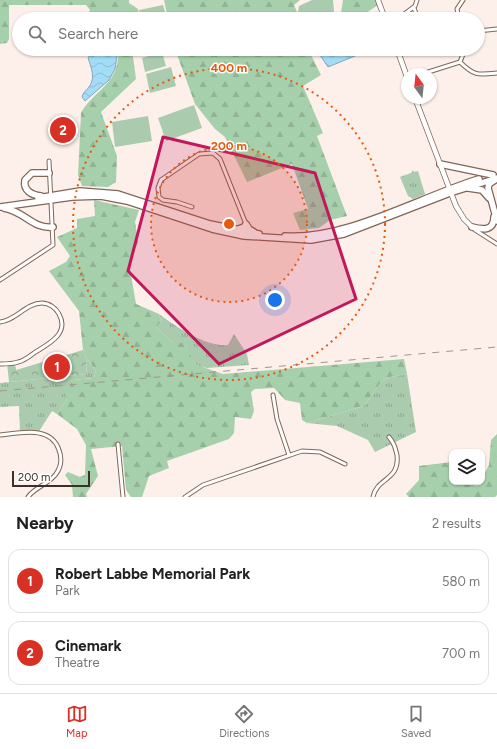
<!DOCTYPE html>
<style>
body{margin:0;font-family:Figtree,sans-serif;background:#f2f2f2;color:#222}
.controls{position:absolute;right:12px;bottom:12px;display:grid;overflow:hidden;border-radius:8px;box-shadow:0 1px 3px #0004}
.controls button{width:36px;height:36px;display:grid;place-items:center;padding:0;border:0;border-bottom:1px solid #e0e0e0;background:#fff;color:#222;font:20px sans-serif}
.compass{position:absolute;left:401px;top:68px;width:36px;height:36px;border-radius:50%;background:#fff;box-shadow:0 1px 3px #0004;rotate:345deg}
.scale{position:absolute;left:12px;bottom:10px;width:78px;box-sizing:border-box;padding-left:4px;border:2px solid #3b302a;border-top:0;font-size:11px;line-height:14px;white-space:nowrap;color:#3b302a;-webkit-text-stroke:3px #fff;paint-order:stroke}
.you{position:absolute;left:275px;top:300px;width:14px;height:14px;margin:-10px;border:3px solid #fff;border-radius:50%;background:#1a73e8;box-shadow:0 0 0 6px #1a73e833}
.badge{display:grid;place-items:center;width:26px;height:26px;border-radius:50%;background:#d93025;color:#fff;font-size:13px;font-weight:700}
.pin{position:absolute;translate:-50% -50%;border:2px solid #fff;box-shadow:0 1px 4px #0006}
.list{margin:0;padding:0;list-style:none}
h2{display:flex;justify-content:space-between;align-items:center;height:52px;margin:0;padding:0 16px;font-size:17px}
h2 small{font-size:13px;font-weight:400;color:#767676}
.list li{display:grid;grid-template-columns:26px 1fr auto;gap:12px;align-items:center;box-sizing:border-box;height:64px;margin:0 8px 8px;padding:0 8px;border:1px solid #e0e0e0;border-radius:12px}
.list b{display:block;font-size:15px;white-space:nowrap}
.list p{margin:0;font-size:13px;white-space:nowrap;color:#767676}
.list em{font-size:13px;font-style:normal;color:#767676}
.icon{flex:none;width:22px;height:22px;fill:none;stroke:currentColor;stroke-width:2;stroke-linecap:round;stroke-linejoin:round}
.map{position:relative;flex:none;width:497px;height:497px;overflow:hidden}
.search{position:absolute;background:#fff;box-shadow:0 1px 3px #0004;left:12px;right:12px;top:12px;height:44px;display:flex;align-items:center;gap:10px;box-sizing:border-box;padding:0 14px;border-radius:22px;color:#767676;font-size:15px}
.sheet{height:196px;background:#fff}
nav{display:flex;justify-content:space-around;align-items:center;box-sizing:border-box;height:56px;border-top:1px solid #e0e0e0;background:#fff;font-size:11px;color:#767676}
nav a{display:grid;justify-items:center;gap:2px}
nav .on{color:#d93025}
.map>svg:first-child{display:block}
.grass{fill:url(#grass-tufts)}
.forest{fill:url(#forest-firs)}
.park{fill:url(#park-crowns)}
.pitch{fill:#aacbae}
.water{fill:url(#water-waves);stroke:#84a8b9}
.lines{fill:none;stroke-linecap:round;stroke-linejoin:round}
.street-casing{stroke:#806659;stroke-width:5}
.secondary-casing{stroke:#806659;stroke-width:6}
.highway-casing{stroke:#806659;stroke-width:8}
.street{stroke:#fff;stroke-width:3}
.secondary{stroke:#fff;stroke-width:4.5}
.highway{stroke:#fff;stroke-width:5.5}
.rail{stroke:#a1958f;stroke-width:1;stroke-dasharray:7 7;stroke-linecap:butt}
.marked{fill:#c2185b;fill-opacity:0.2;stroke:#c2185b;stroke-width:3;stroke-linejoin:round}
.ring{fill:none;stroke:#e8590c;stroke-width:2;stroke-dasharray:2 4}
.centre{fill:#e8590c;stroke:#fff;stroke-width:2}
.ring-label{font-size:12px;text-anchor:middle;font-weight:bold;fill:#e8590c;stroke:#fff;stroke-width:3;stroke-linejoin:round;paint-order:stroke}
</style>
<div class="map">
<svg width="497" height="497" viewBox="0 0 497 497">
<defs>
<pattern id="grass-tufts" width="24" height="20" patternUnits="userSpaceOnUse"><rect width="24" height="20" fill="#aacbae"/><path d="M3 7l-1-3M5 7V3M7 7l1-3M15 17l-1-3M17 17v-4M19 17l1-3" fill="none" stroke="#8ca58e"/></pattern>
<pattern id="forest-firs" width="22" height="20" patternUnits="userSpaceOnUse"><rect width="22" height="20" fill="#a6d0ab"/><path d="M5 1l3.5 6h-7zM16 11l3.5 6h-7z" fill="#90b393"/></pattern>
<pattern id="park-crowns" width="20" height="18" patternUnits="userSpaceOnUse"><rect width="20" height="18" fill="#aacbae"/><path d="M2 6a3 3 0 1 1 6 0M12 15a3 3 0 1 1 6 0" fill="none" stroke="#8ca58e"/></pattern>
<pattern id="water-waves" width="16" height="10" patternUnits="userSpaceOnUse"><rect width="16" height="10" fill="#a3dcf6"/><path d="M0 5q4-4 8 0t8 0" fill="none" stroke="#8dbdd3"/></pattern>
</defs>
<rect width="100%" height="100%" fill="#fdf0ea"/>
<g class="grass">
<path d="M413,170L414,172L418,171L425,194L413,199L408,196L400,177L411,173Z"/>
<path d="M159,314C177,327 205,347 228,345L234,334L247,354L249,365L207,368L193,364L185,343H173L156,327L162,321Z"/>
<path d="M86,358L96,370L94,378L72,380L67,399L57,414L52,411L38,433H20L19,406L0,407V383L87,374Z"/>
<path d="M407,374L416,432L375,452L368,440L337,426L307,423L364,406L381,382L390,377Z"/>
</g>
<g class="forest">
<path d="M0,0H129V3L138,9L140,19H85L90,10L86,5H9V39L7,43L0,44Z"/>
<path d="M164,0H300L294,5L300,19H168Z"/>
<path d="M343,0H376L378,5L357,19H340Z"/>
<path d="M119,49H132L136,79L101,112L117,156L116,182L108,187L82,186L78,175L81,113C90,96 108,88 115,71C118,65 118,56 119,49Z"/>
<path d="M175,49H308L321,75L303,86L323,133L317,136L347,216L330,220L319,228L300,230L293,213L308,209L292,164L247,182L225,137L215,129L195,104Z"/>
<path d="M94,200L139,210L135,222L138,242L129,263L136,304L159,314L162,321L156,327L173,343H185L194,364L223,374L404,359L407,374L390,377L381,382L364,406L307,423L302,420L300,403L285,400L274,388L255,389L251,392L254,411L251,419L235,417L234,433L229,439L167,461L169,468L149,476L142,497H131L126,490L122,446L91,449L98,476L86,494L87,497H73L72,485L65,475L68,472L80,477L85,475L86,445L77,429L57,414L67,399L63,388L70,387L72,380L94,378L96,370L86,358L83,350L79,311L49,271L66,262L70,256L57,237L77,228V219L95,216Z"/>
<path d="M497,434V495L495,497H409L406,494L419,480V466L451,462L452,482H464L477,486L480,482H482V478L489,465L491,440Z"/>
</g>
<path class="park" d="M83,350L86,358L87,374L9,382L7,363H15L16,370Z"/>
<g class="pitch">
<path d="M312,0H333L334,11L332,19H301L298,12L299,6Z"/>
<path d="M163,5L167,19H141L139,10Z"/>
<path d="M162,52L166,66L145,72L142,58Z"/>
<path d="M171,67L176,86L150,93L146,74Z"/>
<path d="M194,105L202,128L166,141L158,118Z"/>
<path d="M148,116L152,141L115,147L112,122Z"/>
</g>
<g class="water">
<path d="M94,49H118L115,69L109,80L85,101L82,97C83,92 86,91 89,87C96,78 91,67 88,58Z"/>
<path d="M325,49H372L328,67L320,55Z"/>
</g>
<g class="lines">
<g class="street-casing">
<g id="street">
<path d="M414,8L418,19"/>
<path d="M406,13L409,19"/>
<path d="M398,19L415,6L417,0"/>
<path d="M459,19L457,9L463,0"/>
<path d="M478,31L497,29"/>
<path d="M460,62C474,76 478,75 497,73"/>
<path d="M422,74L460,62L465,49"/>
<path d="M192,207L177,202L163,200L159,197L158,188L161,180L199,154L213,153L220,159L246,224"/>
<path d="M475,230L497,244"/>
<path d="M0,280L53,245L49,161"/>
<path d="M0,322C15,321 26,303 42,303C49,303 56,308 59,314C70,334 48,344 34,353C30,356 24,361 18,362C13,364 6,364 0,364"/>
<path d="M273,395L277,419L289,455"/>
<path d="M0,435C20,433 51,425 59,450C62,458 61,467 56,474C49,484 35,487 28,497"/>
<path d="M118,444L123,497"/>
<path d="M185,497L203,485L302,451L320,452L345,464"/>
<path d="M373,497C377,477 400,481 397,455C395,447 394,443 389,437"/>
</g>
</g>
<g class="secondary-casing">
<g id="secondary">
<path d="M378,0L385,19"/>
<path d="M397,49L407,77"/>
<path d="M415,98L456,206L464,219L472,227"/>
</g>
</g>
<g class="highway-casing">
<g id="highway">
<path d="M440,164L493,175"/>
<path d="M495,180L489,184L488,188L497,221"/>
<path d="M468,188L482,190L489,198"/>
<path d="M41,196C31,195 23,190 25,180L32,173H49"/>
<path d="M38,198L80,191L118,194L210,224L259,234"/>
<path d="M0,207L72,197L101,196L127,201L212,229L244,236L311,240L344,234L450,193L497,178"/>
<path d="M4,208C26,212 32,229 53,227"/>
<path d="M472,227C483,230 494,231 494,217"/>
<path d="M238,229L244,227L246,224L249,229L254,232"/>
<path d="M285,236C347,240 419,197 479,179"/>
</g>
</g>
<use href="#street" class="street"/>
<use href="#secondary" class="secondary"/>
<use href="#highway" class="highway"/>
<path class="rail" d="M0,391L497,347"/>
</g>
<path class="marked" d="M163,137L315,173L356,299L219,364L128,271Z"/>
<circle cx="229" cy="224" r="78" fill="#e8590c" fill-opacity=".12"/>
<g class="ring">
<circle cx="229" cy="224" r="78"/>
<circle cx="229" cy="224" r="156"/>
</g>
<circle cx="229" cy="224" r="6" class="centre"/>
<g class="ring-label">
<text x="229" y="72">400 m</text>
<text x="229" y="150">200 m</text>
</g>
</svg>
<div class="controls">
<button><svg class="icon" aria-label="layers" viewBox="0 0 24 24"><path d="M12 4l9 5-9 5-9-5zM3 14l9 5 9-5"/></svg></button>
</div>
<svg class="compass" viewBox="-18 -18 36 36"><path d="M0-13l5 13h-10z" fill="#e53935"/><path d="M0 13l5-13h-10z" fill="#767676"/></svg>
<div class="scale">200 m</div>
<div class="you"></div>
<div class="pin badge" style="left:57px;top:367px">1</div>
<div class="pin badge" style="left:63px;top:130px">2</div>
<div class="search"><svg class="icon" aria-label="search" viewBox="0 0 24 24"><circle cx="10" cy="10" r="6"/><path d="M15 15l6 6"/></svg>Search here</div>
</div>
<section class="sheet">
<h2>Nearby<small>2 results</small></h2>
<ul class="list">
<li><span class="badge">1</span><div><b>Robert Labbe Memorial Park</b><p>Park</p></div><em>580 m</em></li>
<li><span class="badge">2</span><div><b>Cinemark</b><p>Theatre</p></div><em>700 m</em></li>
</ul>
</section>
<nav>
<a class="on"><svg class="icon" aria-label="map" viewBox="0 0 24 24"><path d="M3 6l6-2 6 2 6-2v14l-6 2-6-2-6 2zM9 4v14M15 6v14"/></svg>Map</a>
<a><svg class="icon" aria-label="directions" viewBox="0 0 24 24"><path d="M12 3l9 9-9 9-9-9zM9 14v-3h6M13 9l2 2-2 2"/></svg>Directions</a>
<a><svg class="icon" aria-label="saved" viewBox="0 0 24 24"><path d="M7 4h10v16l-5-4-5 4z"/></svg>Saved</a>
</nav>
